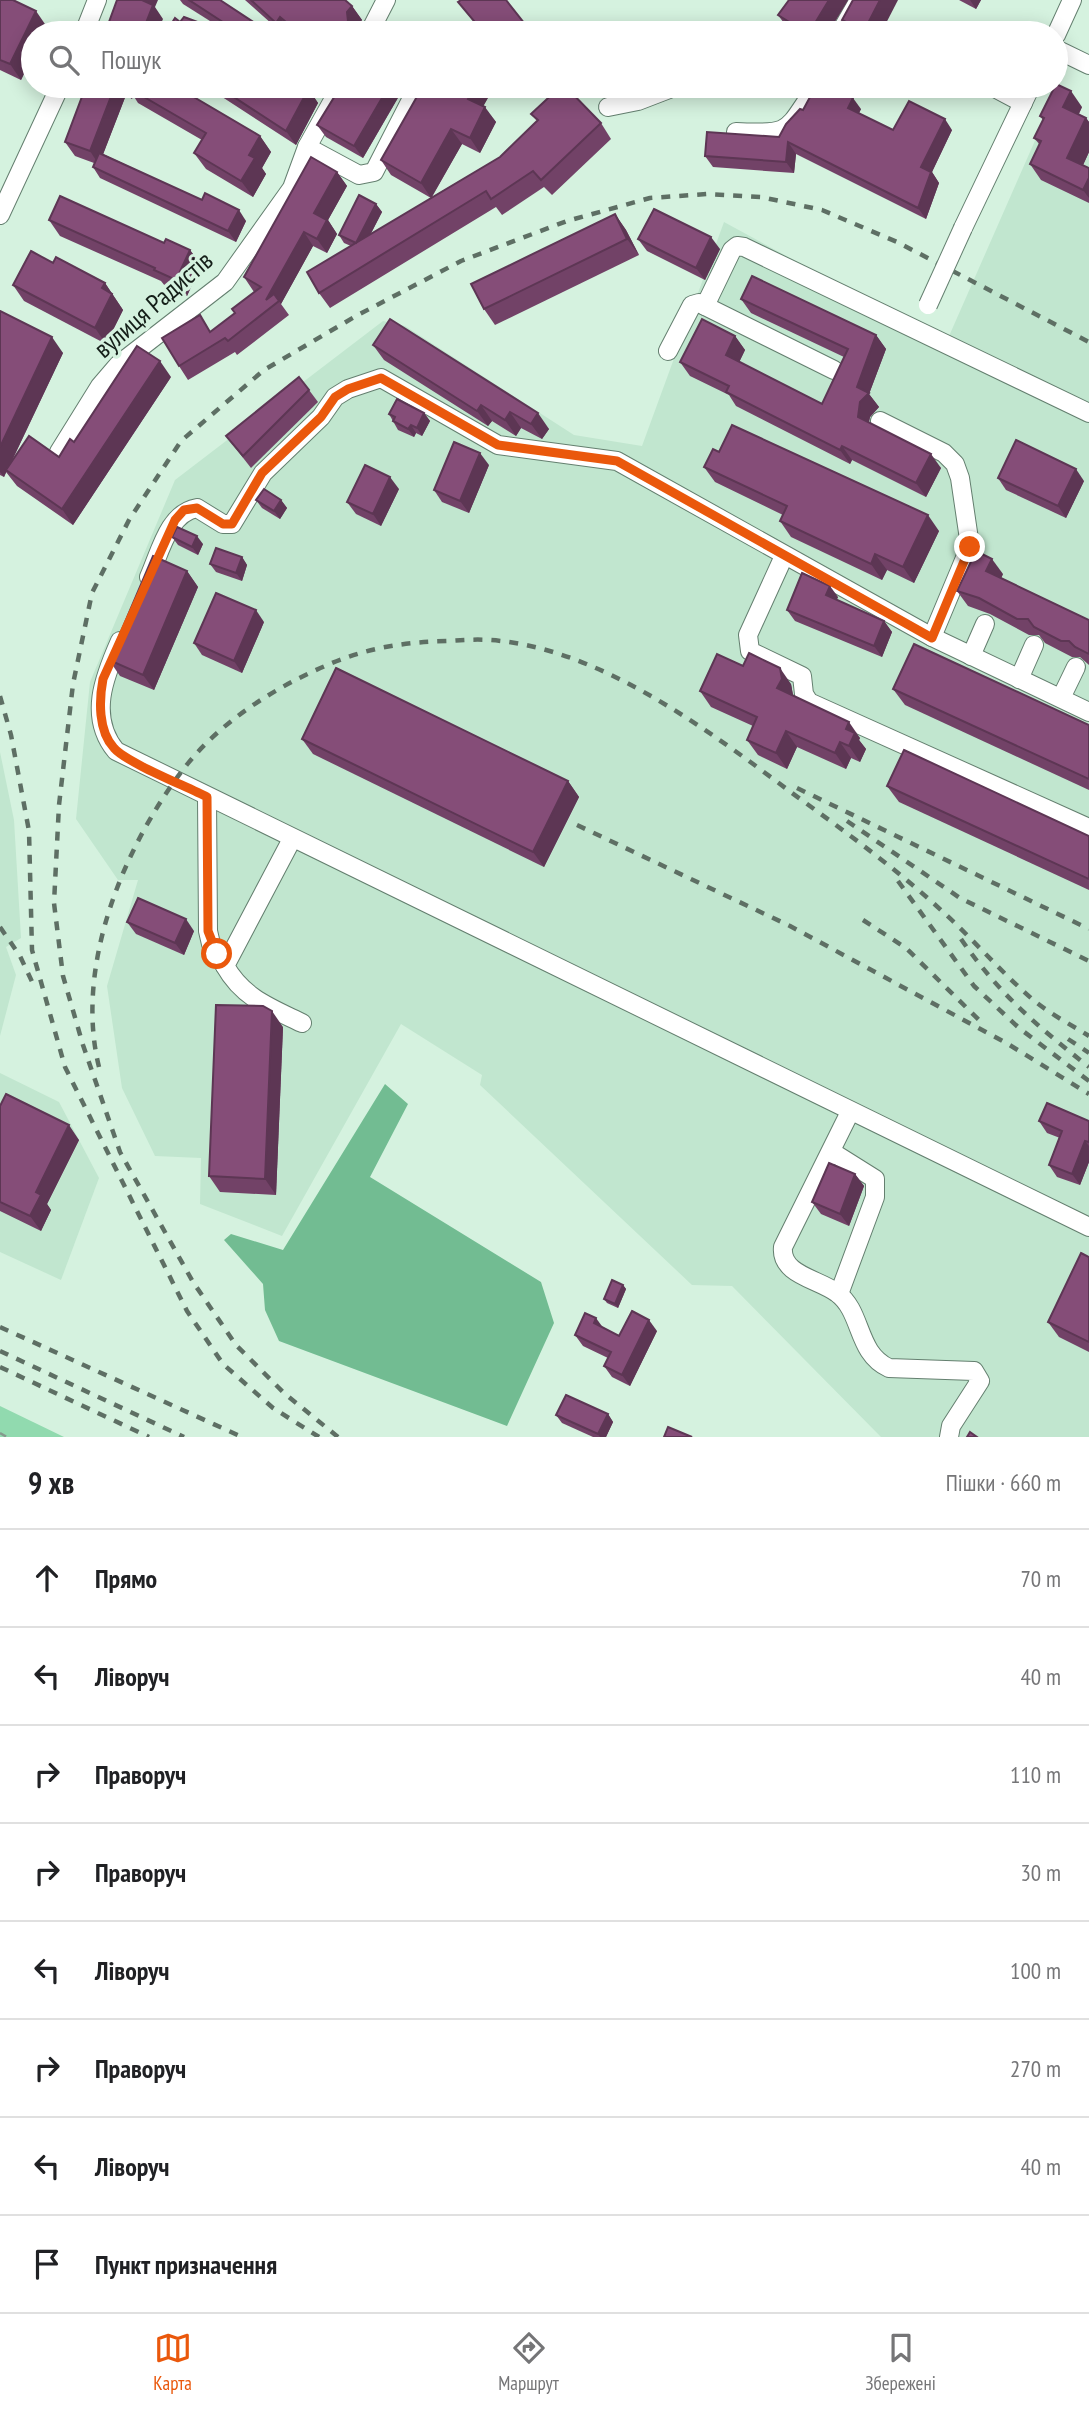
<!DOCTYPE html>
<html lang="uk">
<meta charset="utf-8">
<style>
body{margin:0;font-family:"PT Sans Narrow",sans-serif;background:#f6f6f6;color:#202124}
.stop{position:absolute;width:21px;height:21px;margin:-16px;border:5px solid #ea580c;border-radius:50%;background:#fff}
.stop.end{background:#ea580c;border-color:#fff;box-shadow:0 2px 7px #0008}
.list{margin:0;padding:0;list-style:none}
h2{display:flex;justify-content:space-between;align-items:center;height:91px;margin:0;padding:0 28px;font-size:30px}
h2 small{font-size:23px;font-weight:400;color:#757577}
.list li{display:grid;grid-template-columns:46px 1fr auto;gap:21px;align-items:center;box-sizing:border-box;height:98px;padding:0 28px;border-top:2px solid #e0e0e0}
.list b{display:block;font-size:26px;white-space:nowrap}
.list em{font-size:23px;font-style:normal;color:#757577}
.icon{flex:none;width:38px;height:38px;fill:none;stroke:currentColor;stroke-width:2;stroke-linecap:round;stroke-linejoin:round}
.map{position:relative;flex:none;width:1089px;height:1437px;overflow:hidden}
.search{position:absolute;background:#fff;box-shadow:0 4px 18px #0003;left:21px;right:21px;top:21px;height:77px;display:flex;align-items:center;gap:18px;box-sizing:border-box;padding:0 24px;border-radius:38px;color:#757577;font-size:26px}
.sheet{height:875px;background:#fff}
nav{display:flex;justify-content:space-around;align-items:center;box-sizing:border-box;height:98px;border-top:2px solid #e0e0e0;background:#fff;font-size:19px;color:#757577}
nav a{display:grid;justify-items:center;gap:4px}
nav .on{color:#ea580c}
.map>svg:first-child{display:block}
.built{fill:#c1e6cf}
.green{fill:#91daaf}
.forest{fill:#72bc92}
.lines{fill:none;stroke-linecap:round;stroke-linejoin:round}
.minor-casing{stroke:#647f6f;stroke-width:20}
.path{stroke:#859a8d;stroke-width:2.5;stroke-dasharray:7 3.5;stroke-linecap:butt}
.minor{stroke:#fff;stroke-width:18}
.rail{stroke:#5e6f64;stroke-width:4.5;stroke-dasharray:9 9;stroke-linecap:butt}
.minor-bridge-casing{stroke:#647f6f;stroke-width:20;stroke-linecap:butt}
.minor-bridge{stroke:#fff;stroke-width:18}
.wall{fill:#724267}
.shaded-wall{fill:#5d3654}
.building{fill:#854d78;stroke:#5d3654;stroke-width:2}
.route{stroke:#ea580c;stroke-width:9}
.labels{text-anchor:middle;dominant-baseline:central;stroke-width:7;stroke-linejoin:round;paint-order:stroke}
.street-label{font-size:26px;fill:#141e18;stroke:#d5f2df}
</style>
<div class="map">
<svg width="1089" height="1437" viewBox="0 0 1089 1437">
<rect width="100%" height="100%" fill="#d5f2df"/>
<g class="built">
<path d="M1041,127L1089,149V1437H881L732,1286L692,1285L480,1085L482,1075L401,1024L282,1236L200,1204L201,1158L155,1156L122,1088L107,986L138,880H118L76,819L90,682L175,480L383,321L405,326L574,435L642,446L724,222L946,343Z"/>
<path d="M0,752L14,820L21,938L6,947L16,975L0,1036Z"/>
<path d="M0,1073L59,1102L99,1178L61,1280L0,1252Z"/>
</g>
<path class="green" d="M0,1406L64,1437H0Z"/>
<path class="forest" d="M385,1084L408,1104L370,1177L541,1282L554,1323L507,1426L279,1341L265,1310L263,1284L224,1240L231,1234L283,1250Z"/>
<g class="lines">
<g class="minor-casing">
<g id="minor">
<path d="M84,33L97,0"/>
<path d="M369,33L386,0"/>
<path d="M840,33L859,0"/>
<path d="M920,33L921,31"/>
<path d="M1056,35L1072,0"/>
<path d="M1056,49L1089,65"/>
<path d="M991,86L1023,103"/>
<path d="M608,107L638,101L677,86"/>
<path d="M736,132C794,135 785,131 817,86"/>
<path d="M307,147L359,175L374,172L412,98L409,86"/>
<path d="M0,215L60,86"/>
<path d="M963,228L1031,86"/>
<path d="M705,306L732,250L737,246L744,247L1089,413"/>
<path d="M668,351L692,305L699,303L834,370"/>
<path d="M880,421L944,453L955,464L960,478L970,546L932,637"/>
<path d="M59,452L100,386L118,365L225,282L292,188L307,147L341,86"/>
<path d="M784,556L748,635L750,651L802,676L804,694L809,702L1089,828"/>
<path d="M149,577C160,553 168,513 197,508L223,524H232L263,473L321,417L335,397L348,389L381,378L498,445L617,461L932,637L1089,712"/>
<path d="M120,641C104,677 88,717 116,751L1089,1227"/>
<path d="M971,656L985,624"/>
<path d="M1019,679L1034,645"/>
<path d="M1061,698L1076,667"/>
<path d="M207,797L208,931L211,944L225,966"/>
<path d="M292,839L225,966C243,998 271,1008 302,1023"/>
<path d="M850,1112L783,1247C780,1275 819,1279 837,1293C863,1312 856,1353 889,1368L974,1371L980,1381L951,1426L949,1437"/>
<path d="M832,1152L875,1179V1197L839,1294"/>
</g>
</g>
<path class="path" d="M0,1433L7,1437"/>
<use href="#minor" class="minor"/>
<g class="rail">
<path d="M0,696L11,735L29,831L32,950L65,1067L187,1311L223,1364L273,1408L319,1437"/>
<path d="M797,788L1089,929"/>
<path d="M847,821L960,898L1089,961"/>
<path d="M577,825L790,926L1008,1044L1089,1094"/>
<path d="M898,881L974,986L1019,1028L1089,1081"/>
<path d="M863,920L906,948L980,1021"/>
<path d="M0,927L20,956L35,988"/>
<path d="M961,939C999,994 1037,1026 1089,1067"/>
<path d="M1068,1039L1089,1053"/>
<path d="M99,1067C74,966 124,846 185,767C222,720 277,686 332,663C371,647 406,642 448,641C462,640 476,639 490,640C598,647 708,730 792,793C843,830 894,867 941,910C972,938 999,970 1031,998C1048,1013 1070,1024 1089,1036"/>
<path d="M0,1327L242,1437"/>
<path d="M0,1351L184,1437"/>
<path d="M0,1367L149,1437"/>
<path d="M338,1437L284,1393L236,1345L193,1282L120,1152L83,1045L63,976L54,903L59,805L73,684L92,593L129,520L181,441L264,370L356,316L461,261L567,221L650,198L707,194L761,197L822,210L897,242L1089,342"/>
</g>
<g class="minor-bridge-casing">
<path id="minor-bridge" d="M928,305L963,228"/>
</g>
<use href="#minor-bridge" class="minor-bridge"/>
</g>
<g class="wall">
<path d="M0,0L47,27L21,80L0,70Z"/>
<path d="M180,0H220L271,33H229L183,4Z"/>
<path d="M245,0H345L352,6L362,20L357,26L358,33H293L290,31L289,33H282Z"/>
<path d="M789,0H848L828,33H794L789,30L778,15Z"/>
<path d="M959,0H981L976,9Z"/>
<path d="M458,2L532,33H483Z"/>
<path d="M842,20L881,33H852Z"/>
<path d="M86,86H175L260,136L271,152L262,168L266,174L253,197L206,169L194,153L202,140L138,103L133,95L132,99L126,95L103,154L246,221L236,242L100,178L93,167L94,163L75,156L65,142Z"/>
<path d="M210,86H316L312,94L318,103L296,145L213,91Z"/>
<path d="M341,86H391L399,96L363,158L326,137L317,125Z"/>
<path d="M476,86H482L489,96L483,106L496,122L480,153L462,144L432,197L500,157L537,121L531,114L601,123L611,139L552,195L544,187L502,215L496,207L330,308L319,293L351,246L344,243L339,235L376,204L382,212L370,235L431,198L391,175L381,160Z"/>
<path d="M594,86H633L599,94Z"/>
<path d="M1082,107L1079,114L1086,118L1089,122V152L1083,165L1089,168V203L1041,180L1030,164L1040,145L1034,138L1043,120L1040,116Z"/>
<path d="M861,109L859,113L893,130H952L932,172L939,183L926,219L796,154L794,173L713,167L705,156L779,137L803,110Z"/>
<path d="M337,172L347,186L328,220L337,234L327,253L313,246L281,304L289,315L237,355L235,352L188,380L179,366L211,332L235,314L254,292L244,277Z"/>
<path d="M615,214L626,230L639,255L495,325L484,309Z"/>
<path d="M49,220L164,243L190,250L201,265L187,296L165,286L161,281L60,236Z"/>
<path d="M638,239L720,249L705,280L647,251Z"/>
<path d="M53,263L105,283L123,310L106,344L24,301L13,285Z"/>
<path d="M741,299L876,335L886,349L869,394L879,407L870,417L869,422L941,468L926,497L852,460L850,464L736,406L729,395L690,376L680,362L735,336L745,350L739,362L822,404L844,357L751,313Z"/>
<path d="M0,311L63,353L11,463L59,457L74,442L171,377L73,525L17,486L6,472L4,477L0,475Z"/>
<path d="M373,345L549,429L542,439L521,428L516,436L492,421L488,426L384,360Z"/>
<path d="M309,390L318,402L251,468L226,436Z"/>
<path d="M424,413L430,421L422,436L416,433L414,437L398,430L389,414Z"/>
<path d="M719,452L939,531L914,583L887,570L882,580L791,537L780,521L783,515L715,482L704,467Z"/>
<path d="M489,465L469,513L442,502L434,490Z"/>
<path d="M998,478L1084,481L1066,518L1006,490Z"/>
<path d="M399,489L381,526L356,514L347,502Z"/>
<path d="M256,500H281L287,508L280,519L262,508Z"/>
<path d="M172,537L203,544L198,555L178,545Z"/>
<path d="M242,557L247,565L242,581L216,572L210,564Z"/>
<path d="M187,571L198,587L154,690L120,676L109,660Z"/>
<path d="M1003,574L1001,578L1089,620V665L1080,657H1072L1045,643L1039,635H1029L990,614L968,606L957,591Z"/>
<path d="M838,597L836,600L884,621L892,632L882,657L795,621L787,610Z"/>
<path d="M264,622L242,673L202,655L194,643Z"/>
<path d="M743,666L791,684L793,695L860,738L859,740L866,749L860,762L851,758L846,769L797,747L787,769L758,755L747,740L753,726L711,707L700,691Z"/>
<path d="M893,689L1089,725V790L905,705Z"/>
<path d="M302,739L568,781L579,797L544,867L313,754Z"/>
<path d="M887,786L1089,836V890L899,802Z"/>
<path d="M127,922L194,931L184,955L136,934Z"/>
<path d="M283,1027L276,1195L220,1192L209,1176Z"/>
<path d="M0,1106L79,1140L47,1204L51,1210L41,1231L0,1211Z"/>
<path d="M1039,1121H1089V1162L1080,1185L1057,1177L1049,1165L1060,1138L1047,1133Z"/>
<path d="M855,1174L864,1186L849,1226L821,1214L812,1202Z"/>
<path d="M1089,1257V1352L1059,1337L1048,1322Z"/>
<path d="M623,1285L626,1289L618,1308L607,1303L604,1299Z"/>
<path d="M603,1328L619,1336L657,1331L630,1386L612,1377L604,1366L608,1358L583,1346L575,1335Z"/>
<path d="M608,1414L613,1422L606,1437H593L562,1423L556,1415Z"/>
</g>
<g class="shaded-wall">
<path d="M142,0H158L155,7L163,19L157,33H142Z"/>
<path d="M829,0H848L828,33H809Z"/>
<path d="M880,0H898L881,33H865L864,31Z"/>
<path d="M970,0H981L976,9Z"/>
<path d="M352,6L362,20L357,26L358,33H337L347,12Z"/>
<path d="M36,11L47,27L44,33H33V55L21,80L10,64Z"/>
<path d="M280,17L290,31L289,33H283L276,23Z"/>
<path d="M115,86H119L126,95L99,165L90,151Z"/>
<path d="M123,86H137L127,87L133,95L132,99Z"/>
<path d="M301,86H316L312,94L318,103L296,145L286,131Z"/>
<path d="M389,86H391L399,96L363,158L354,146Z"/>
<path d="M476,86H482L489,96L479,114L468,99Z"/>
<path d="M1071,91L1082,107L1074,123L1063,107Z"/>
<path d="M853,98L861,109L856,119L848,108Z"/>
<path d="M485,107L496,122L480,153L470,138Z"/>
<path d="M1086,118L1089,122V152L1079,174L1067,158Z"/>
<path d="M945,119L952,130L932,172L939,183L926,219L918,208L921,167Z"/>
<path d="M451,129L462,144L431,198L421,183Z"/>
<path d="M260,136L271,152L262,168L266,174L253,197L241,181L249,155Z"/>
<path d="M788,142L796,154L794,173L786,162Z"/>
<path d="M337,172L347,186L328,220L337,234L327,253L317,239L314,213Z"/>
<path d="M1089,178V198L1083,190Z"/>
<path d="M376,204L382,212L362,251L356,243Z"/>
<path d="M239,210L246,221L236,242L228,231Z"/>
<path d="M615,214L626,230L639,255L627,239Z"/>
<path d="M304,232L313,246L281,304L279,301L266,300Z"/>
<path d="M711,237L720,249L705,280L696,268Z"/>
<path d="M190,250L201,265L187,296L176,280Z"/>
<path d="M105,283L123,310L106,344L95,328L102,288Z"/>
<path d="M876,335L886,349L869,394L879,407L870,417L867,431L858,417L857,387Z"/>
<path d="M735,336L745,350L736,369L726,355Z"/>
<path d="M52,337L63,353L4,477L0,472V447Z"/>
<path d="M160,361L171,377L73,525L62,509Z"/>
<path d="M481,405L492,421L488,426L477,411Z"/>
<path d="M510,412L521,428L516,436L505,420Z"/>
<path d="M424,413L430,421L422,436L417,428Z"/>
<path d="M538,413L549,429L542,439L531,424Z"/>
<path d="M411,425L416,433L414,437L408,429Z"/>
<path d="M842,446L852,460L850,464L840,450Z"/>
<path d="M480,453L489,465L469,513L460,501Z"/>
<path d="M931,454L941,468L926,497L916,483Z"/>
<path d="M1076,469L1084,481L1066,518L1058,506Z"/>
<path d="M390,477L399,489L381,526L373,514Z"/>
<path d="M281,500L287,508L280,519L274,511Z"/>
<path d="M928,515L939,531L914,583L903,567Z"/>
<path d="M197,536L203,544L198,555L192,547Z"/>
<path d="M875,554L887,570L882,580L871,564Z"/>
<path d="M242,557L247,565L242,581L236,573Z"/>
<path d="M992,559L1003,574L997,587L986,571Z"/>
<path d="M187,571L198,587L154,690L143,675Z"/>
<path d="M830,586L838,597L834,607L826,595Z"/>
<path d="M256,610L264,622L242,673L234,661Z"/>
<path d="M884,621L892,632L882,657L874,646Z"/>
<path d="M780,668L791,684L793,695L777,688Z"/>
<path d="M849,722L860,738L859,740L866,749L860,762L849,746L846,729Z"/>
<path d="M786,731L797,747L787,769L776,753Z"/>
<path d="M840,742L851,758L846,769L835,753Z"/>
<path d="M568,781L579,797L544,867L533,852Z"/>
<path d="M186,919L194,931L184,955L175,943Z"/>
<path d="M272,1011L283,1027L276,1195L265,1179Z"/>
<path d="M69,1125L79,1140L47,1204L51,1210L41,1231L30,1216L36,1192Z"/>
<path d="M1085,1141L1089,1146V1162L1080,1185L1072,1174Z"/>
<path d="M855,1174L864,1186L849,1226L840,1214Z"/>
<path d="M623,1285L626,1289L618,1308L615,1304Z"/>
<path d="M596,1318L604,1329L594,1323Z"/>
<path d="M649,1320L657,1331L630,1386L622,1375Z"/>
<path d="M608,1414L613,1422L606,1437H600L598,1434Z"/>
</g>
<g class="building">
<path d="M0,0H13L36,11L10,64L0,60Z"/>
<path d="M117,0H142L153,5L142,33H105Z"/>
<path d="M189,0H220L270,33H233L235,30Z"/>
<path d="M251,0H345L352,6L347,12L348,21L337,33H299L280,17L276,23Z"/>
<path d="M461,0H506L532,33H484L458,2Z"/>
<path d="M789,0H829L809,33H807L778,15Z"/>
<path d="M853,0H880L864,31L842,20Z"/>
<path d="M184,17L227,33H170L167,31L175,18L180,22Z"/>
<path d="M1056,84L1071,91L1063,107L1086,118L1067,158L1089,168V178L1083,190L1030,164L1041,141L1034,138L1044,118L1040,116Z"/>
<path d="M86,86H115L90,151L65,142Z"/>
<path d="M128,86H175L260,136L249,155L255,158L241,181L194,153L206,133L127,87Z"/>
<path d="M217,86H302L308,90L286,131Z"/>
<path d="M341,86H389L354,146L317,125Z"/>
<path d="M423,86H476L468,99L485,107L470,138L451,129L421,183L381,160Z"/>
<path d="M561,86H565L601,123L541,180L533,171L491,199L486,191L319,293L307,272L500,157L538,120L531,114Z"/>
<path d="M816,86H829L853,98L848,108L893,130L909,101L945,119L921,167L931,172L918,208L788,142L786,162L705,156L707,132L779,137L786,124L800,109L803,110Z"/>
<path d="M99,153L202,200L205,193L239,210L228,231L93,167Z"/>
<path d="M311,157L337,172L314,213L327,220L317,239L304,232L266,300L274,294L279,301L228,341L225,338L179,366L162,338L200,315L210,332L235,313L232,309L261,287L244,277Z"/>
<path d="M359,195L376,204L356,243L339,235Z"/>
<path d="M60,196L164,243L166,239L190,250L176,280L154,270L155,268L49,220Z"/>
<path d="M654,209L711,237L696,268L638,239Z"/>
<path d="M615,214L627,239L484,309L471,284Z"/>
<path d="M31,251L53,263L56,257L105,283L102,288L112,294L95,328L13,285Z"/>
<path d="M752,276L876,335L857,387L869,393L860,402L858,417L931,454L916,483L842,446L840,450L726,392L729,386L680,362L702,319L735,336L726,355L822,404L848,349L741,299Z"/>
<path d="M0,311L52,337L0,447Z"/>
<path d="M390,319L538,413L531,424L510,412L505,420L481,405L477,411L373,345Z"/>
<path d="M137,346L160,361L62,509L6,470L29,436L59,457L70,439L74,442Z"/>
<path d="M299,377L309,390L243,456L226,436Z"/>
<path d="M397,399L424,413L417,428L411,425L408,429L393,421L395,417L389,414Z"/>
<path d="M732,425L928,515L903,567L875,554L871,564L780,521L787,506L704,467L713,449L719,452Z"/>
<path d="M1016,440L1076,469L1058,506L998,478Z"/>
<path d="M454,442L480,453L460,501L434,490Z"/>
<path d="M365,465L390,477L373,514L347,502Z"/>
<path d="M264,489L281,500L274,511L256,500Z"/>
<path d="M177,527L197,536L192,547L172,537Z"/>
<path d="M216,548L242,557L236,573L210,564Z"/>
<path d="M976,551L992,559L986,571L1089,620V654L1075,647L1069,641H1061L1034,627L1028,619H1017L979,598L957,591Z"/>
<path d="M153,556L187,571L143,675L109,660Z"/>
<path d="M802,573L830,586L826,595L884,621L874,646L787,610Z"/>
<path d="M216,593L256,610L234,661L194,643Z"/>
<path d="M914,644L1089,725V779L893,689Z"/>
<path d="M749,653L780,668L782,679L777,688L849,722L846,729L855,733L849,746L840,742L835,753L786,731L776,753L747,740L757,717L700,691L717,654L743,666Z"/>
<path d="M336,668L568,781L533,852L302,739Z"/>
<path d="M904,750L1089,836V879L887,786Z"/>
<path d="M138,898L186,919L175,943L127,922Z"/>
<path d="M216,1005L263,1006L272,1011L265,1179L209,1176Z"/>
<path d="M6,1094L69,1125L36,1192L41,1195L30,1216L0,1202V1106Z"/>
<path d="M1047,1103L1089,1121V1142L1085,1141L1072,1174L1049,1165L1062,1131L1039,1121Z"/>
<path d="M829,1163L855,1174L840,1214L812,1202Z"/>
<path d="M1081,1253L1089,1257V1342L1048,1322Z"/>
<path d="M612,1280L623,1285L615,1304L604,1299Z"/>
<path d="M632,1311L649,1320L622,1375L604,1366L611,1352L575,1335L585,1313L596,1318L594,1323L619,1336Z"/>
<path d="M566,1395L608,1414L598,1434L556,1415Z"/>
<path d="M668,1427L692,1437H664Z"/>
<path d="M970,1432L977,1437H967Z"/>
</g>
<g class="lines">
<path class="route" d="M217,954L208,931L207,797C186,786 127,763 114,748C98,731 99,700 103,679L175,520L184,510L197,508L223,524H232L262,473L321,417L335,397L348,389L381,378L498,445L617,461L932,638L970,547"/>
</g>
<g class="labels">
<g class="street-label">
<text transform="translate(153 304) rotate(-41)">вулиця Радистів</text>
</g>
</g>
</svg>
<div class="stop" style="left:217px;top:954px"></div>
<div class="stop end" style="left:970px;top:547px"></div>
<div class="search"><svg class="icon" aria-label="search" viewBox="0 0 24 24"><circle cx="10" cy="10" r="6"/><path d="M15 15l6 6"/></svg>Пошук</div>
</div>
<section class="sheet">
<h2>9 хв<small>Пішки · 660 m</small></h2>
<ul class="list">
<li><svg class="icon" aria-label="ahead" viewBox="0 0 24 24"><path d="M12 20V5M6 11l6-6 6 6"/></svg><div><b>Прямо</b></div><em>70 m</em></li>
<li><svg class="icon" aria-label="left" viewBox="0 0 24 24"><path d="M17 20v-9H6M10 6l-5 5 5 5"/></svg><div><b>Ліворуч</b></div><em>40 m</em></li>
<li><svg class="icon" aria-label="right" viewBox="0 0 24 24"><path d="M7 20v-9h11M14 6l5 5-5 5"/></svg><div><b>Праворуч</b></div><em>110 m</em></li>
<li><svg class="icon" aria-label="right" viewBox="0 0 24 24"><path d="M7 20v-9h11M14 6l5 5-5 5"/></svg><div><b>Праворуч</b></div><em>30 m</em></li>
<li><svg class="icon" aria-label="left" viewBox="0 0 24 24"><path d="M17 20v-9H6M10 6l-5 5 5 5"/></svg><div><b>Ліворуч</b></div><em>100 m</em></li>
<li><svg class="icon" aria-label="right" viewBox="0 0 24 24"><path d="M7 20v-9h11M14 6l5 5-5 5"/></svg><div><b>Праворуч</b></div><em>270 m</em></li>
<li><svg class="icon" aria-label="left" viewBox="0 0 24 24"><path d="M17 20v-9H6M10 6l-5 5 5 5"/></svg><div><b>Ліворуч</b></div><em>40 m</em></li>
<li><svg class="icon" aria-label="arrive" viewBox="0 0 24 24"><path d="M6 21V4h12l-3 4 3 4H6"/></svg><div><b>Пункт призначення</b></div></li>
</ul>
</section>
<nav>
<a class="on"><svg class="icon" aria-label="map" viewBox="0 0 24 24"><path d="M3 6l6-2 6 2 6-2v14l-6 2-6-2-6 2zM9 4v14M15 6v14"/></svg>Карта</a>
<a><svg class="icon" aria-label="directions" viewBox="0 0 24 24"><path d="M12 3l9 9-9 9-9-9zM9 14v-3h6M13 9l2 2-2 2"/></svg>Маршрут</a>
<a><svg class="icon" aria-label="saved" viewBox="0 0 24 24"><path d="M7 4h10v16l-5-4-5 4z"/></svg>Збережені</a>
</nav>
